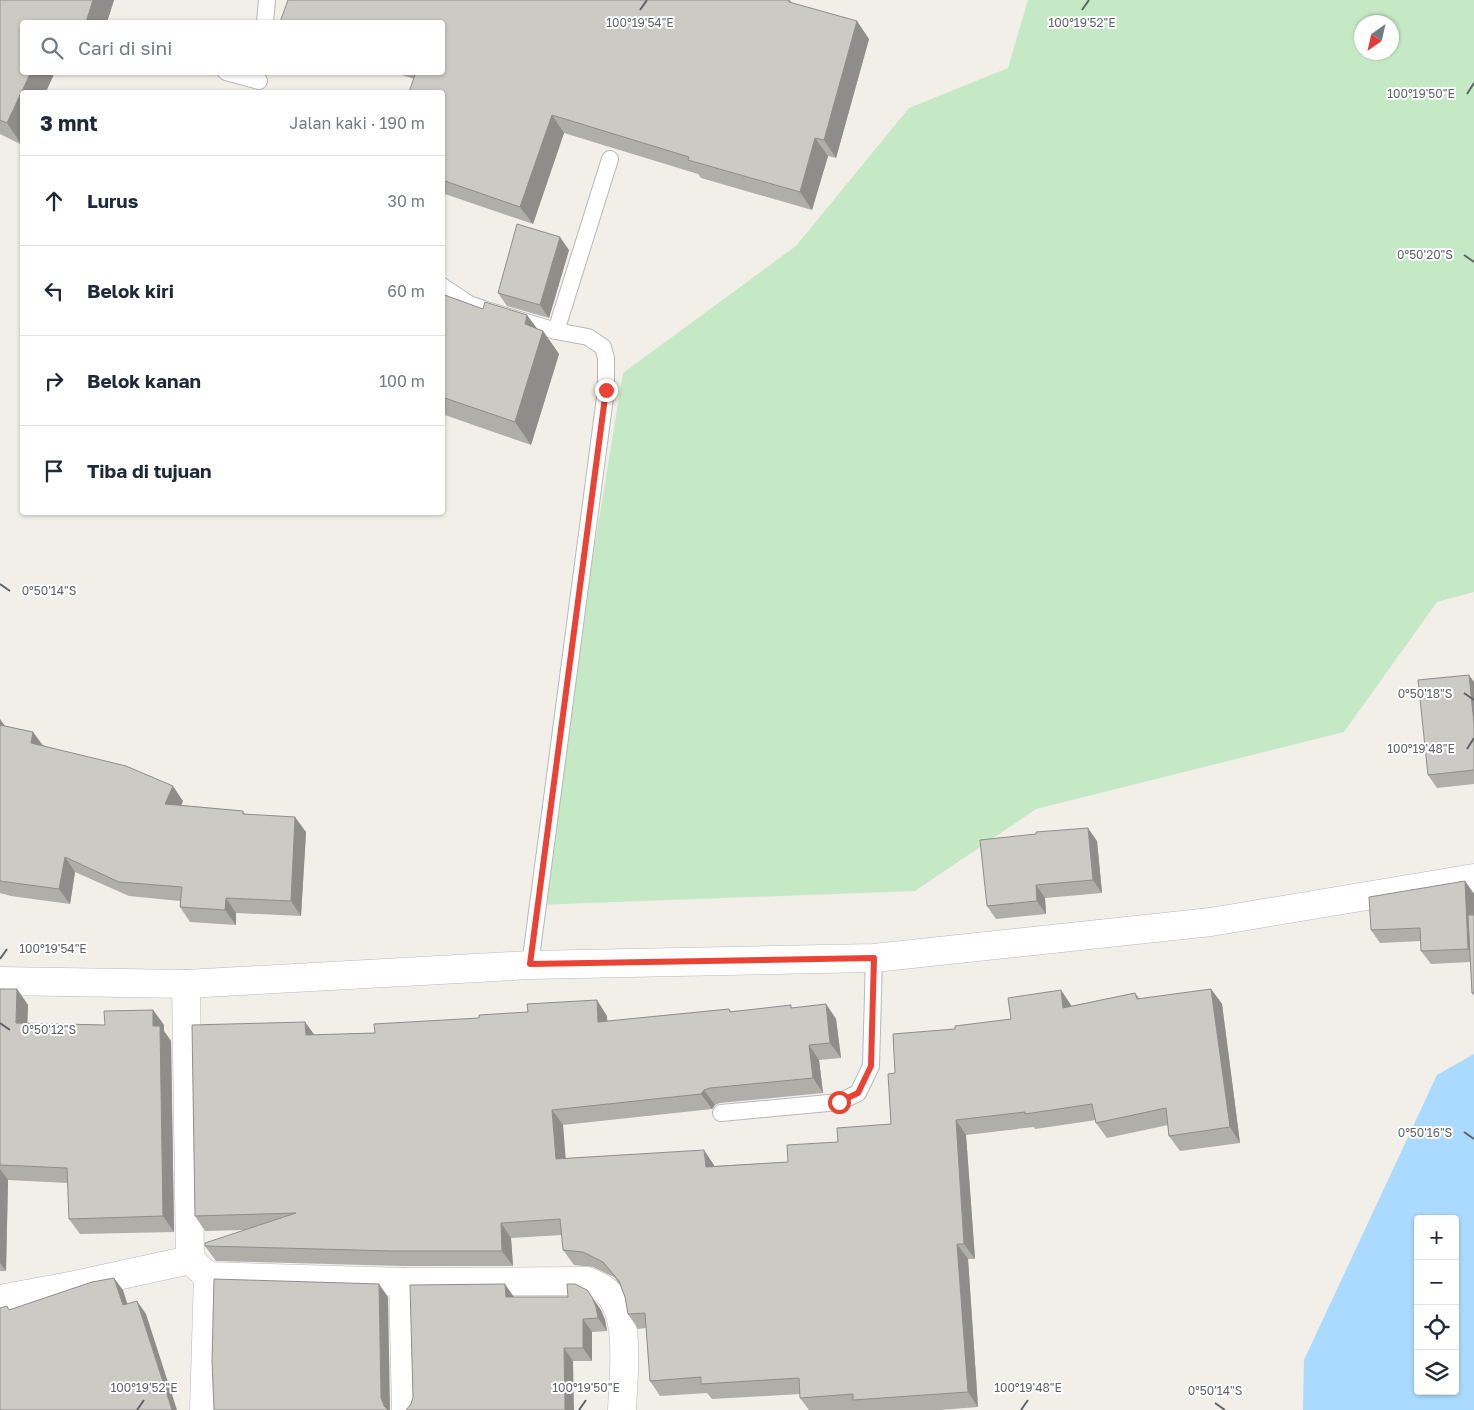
<!DOCTYPE html>
<html lang="id">
<meta charset="utf-8">
<style>
body{margin:0;font-family:"Golos Text",sans-serif;background:#f6f6f7;color:#1f2937}
.controls{position:absolute;right:15px;bottom:15px;display:grid;overflow:hidden;border-radius:5px;box-shadow:0 1px 4px #0004}
.controls button{width:45px;height:45px;display:grid;place-items:center;padding:0;border:0;border-bottom:1px solid #e0e1e3;background:#fff;color:#1f2937;font:25px sans-serif}
.compass{position:absolute;left:1354px;top:15px;width:45px;height:45px;border-radius:50%;background:#fff;box-shadow:0 1px 4px #0004;rotate:214deg}
.stop{position:absolute;width:15px;height:15px;margin:-11px;border:4px solid #ea4335;border-radius:50%;background:#fff}
.stop.end{background:#ea4335;border-color:#fff;box-shadow:0 1px 5px #0008}
.list{margin:0;padding:0;list-style:none}
h2{display:flex;justify-content:space-between;align-items:center;height:65px;margin:0;padding:0 20px;font-size:21px}
h2 small{font-size:16px;font-weight:400;color:#747a83}
.list li{display:grid;grid-template-columns:32px 1fr auto;gap:15px;align-items:center;box-sizing:border-box;height:90px;padding:0 20px;border-top:1px solid #e0e1e3}
.list b{display:block;font-size:19px;white-space:nowrap}
.list em{font-size:16px;font-style:normal;color:#747a83}
.icon{flex:none;width:28px;height:28px;fill:none;stroke:currentColor;stroke-width:2;stroke-linecap:round;stroke-linejoin:round}
.map{position:relative;flex:none;width:1474px;height:1410px;overflow:hidden}
.search{position:absolute;background:#fff;box-shadow:0 1px 4px #0004;left:20px;top:20px;width:425px;height:55px;display:flex;align-items:center;gap:12px;box-sizing:border-box;padding:0 18px;border-radius:5px;color:#747a83;font-size:19px}
.panel{position:absolute;background:#fff;box-shadow:0 1px 4px #0004;left:20px;top:90px;width:425px;height:425px;border-radius:5px}
.map>svg:first-child{display:block}
.green{fill:#c5e8c5;fill-rule:evenodd}
.water{fill:#aadaff;fill-rule:evenodd}
.lines{fill:none;stroke-linecap:round;stroke-linejoin:round}
.service-casing{stroke:#b5b8bc;stroke-width:18}
.minor-casing{stroke:#b5b8bc;stroke-width:29}
.tertiary-casing{stroke:#b5b8bc;stroke-width:29}
.service{stroke:#fff;stroke-width:16}
.minor{stroke:#fff;stroke-width:28}
.tertiary{stroke:#fff;stroke-width:28}
.wall{fill:#afaea9}
.shaded-wall{fill:#8f8d8a}
.building{fill:#cccac5;stroke:#8f8d8a}
.route{stroke:#ea4335;stroke-width:6}
.ticks{fill:none;stroke:#5f6368;stroke-width:2}
.ticks-label{font-size:12px;text-anchor:middle;fill:#5f6368;stroke:#fff;stroke-width:4;stroke-linejoin:round;paint-order:stroke}
</style>
<div class="map">
<svg width="1474" height="1410" viewBox="0 0 1474 1410">
<rect width="100%" height="100%" fill="#f1efe8"/>
<path class="green" d="M1028,0H1474V592L1437,602L1344,732L1036,809L915,891L536,905L623,373L796,246L909,108L1008,68ZM1362,22H1392V52H1362Z"/>
<path class="water" d="M1474,1054V1410H1303L1304,1360L1437,1075ZM1418,1219H1455V1391H1418Z"/>
<g class="lines">
<g class="service-casing">
<g id="service">
<path d="M265,22L267,0"/>
<path d="M226,72L259,81"/>
<path d="M442,286L469,304L483,309L556,331L588,337L603,347L606,358V390L530,965"/>
<path d="M556,331L610,159"/>
<path d="M721,1113L839,1102L858,1093L871,1066L874,958"/>
</g>
</g>
<g class="minor-casing">
<g id="minor">
<path d="M186,984L190,1260L208,1276L204,1410"/>
<path d="M208,1276L403,1282L587,1281C593,1284 602,1287 607,1292C632,1314 623,1379 622,1410"/>
<path d="M403,1282L406,1410"/>
<path d="M0,1299L75,1285L190,1260"/>
</g>
</g>
<g class="tertiary-casing">
<path id="tertiary" d="M0,981L186,984L530,965L874,958L1211,922L1474,878"/>
</g>
<use href="#service" class="service"/>
<use href="#minor" class="minor"/>
<use href="#tertiary" class="tertiary"/>
</g>
<g class="wall">
<path d="M0,0H114L107,22H22V145L0,134Z"/>
<path d="M288,0H790L792,3L869,39L836,158L828,156L812,210L701,178L698,174L564,133L533,224L442,193V92L414,79L393,72H442V22H281Z"/>
<path d="M569,250L549,318L507,306L498,293Z"/>
<path d="M442,294L543,331L559,354L531,445L442,414Z"/>
<path d="M1474,682V784L1437,788L1428,775Z"/>
<path d="M0,719L4,726L33,732L43,745L183,801L181,805L243,811L245,814L306,832L301,916L236,913V925L190,922L180,907V901L129,896L75,872L70,904L11,896L0,893Z"/>
<path d="M1097,841L1102,893L1045,898L1046,914L996,919L987,906Z"/>
<path d="M1465,881L1474,894V996L1472,993L1470,962L1431,964L1421,951V941L1380,943L1371,930Z"/>
<path d="M0,989H17L28,1005L27,1023L105,1025L153,1010L164,1025V1031L171,1041L174,1232L80,1234L69,1219L68,1183L8,1180L6,1271H0Z"/>
<path d="M1211,989L1222,1004L1240,1143L1180,1151L1169,1136L1168,1125L1107,1138L1096,1123V1120L1035,1129L1034,1127L966,1135L975,1259H968L978,1407L940,1410H809L800,1398V1394L712,1399L707,1393L660,1396L650,1381L646,1328L638,1329L628,1314L625,1297L620,1285L614,1277L593,1267L574,1265L563,1250L562,1235L511,1238L513,1266H403L216,1261L205,1246L245,1230L205,1231L195,1216L305,1022L314,1035L375,1033L607,1016V1021L729,1009L731,1011L793,1008L826,1004L836,1019L841,1058L819,1060L823,1093L720,1103L715,1105L712,1109L563,1125L565,1158L714,1165V1166L788,1162L838,1142L891,1124L895,1073L955,1029L1011,1019L1071,1005V1006L1135,993L1140,999Z"/>
<path d="M514,1297L601,1310L605,1320L607,1331L592,1332V1361H573Z"/>
</g>
<g class="shaded-wall">
<path d="M93,0H114L107,22H86Z"/>
<path d="M857,21L869,39L836,158L824,140Z"/>
<path d="M31,72H55L46,92H22V145L7,123Z"/>
<path d="M552,115L564,133L533,224L520,207Z"/>
<path d="M815,138L828,156L812,210L800,192Z"/>
<path d="M560,237L569,250L549,318L540,305Z"/>
<path d="M527,315L542,335L543,331L559,354L531,445L515,422L525,324Z"/>
<path d="M1469,675L1474,682V724Z"/>
<path d="M0,719L5,726L0,735Z"/>
<path d="M33,732L43,747L31,743Z"/>
<path d="M173,786L183,801L175,819L165,804Z"/>
<path d="M295,817L306,832L301,916L291,901Z"/>
<path d="M1088,828L1097,841L1102,893L1093,880Z"/>
<path d="M65,857L75,872L70,904L59,889Z"/>
<path d="M1465,881L1474,894V957L1468,949Z"/>
<path d="M1036,885L1045,898L1046,914L1037,901Z"/>
<path d="M226,898L236,913V925L225,910Z"/>
<path d="M17,989L28,1005L27,1038L16,1023Z"/>
<path d="M1211,989L1222,1004L1240,1143L1230,1127Z"/>
<path d="M1061,990L1071,1005L1074,1023L1063,1008Z"/>
<path d="M597,1000L607,1016L608,1037L598,1022Z"/>
<path d="M826,1004L836,1019L841,1058L830,1043Z"/>
<path d="M153,1010L164,1025V1031L171,1041L174,1232L163,1216L153,1026Z"/>
<path d="M305,1022L316,1037L306,1035Z"/>
<path d="M809,1045L819,1060L823,1093L813,1078Z"/>
<path d="M704,1090L715,1105L712,1109L701,1094Z"/>
<path d="M552,1110L563,1125L567,1174L556,1159Z"/>
<path d="M956,1120L966,1135L975,1259L964,1244Z"/>
<path d="M704,1150L714,1165L716,1182L706,1167Z"/>
<path d="M0,1169L8,1180L6,1271L0,1263Z"/>
<path d="M501,1223L511,1238L513,1266L502,1251Z"/>
<path d="M957,1244L968,1259L978,1407L968,1392Z"/>
<path d="M114,1278L123,1290L132,1318L123,1305Z"/>
<path d="M379,1284L388,1297L390,1410H387L384,1406L381,1398Z"/>
<path d="M505,1284L514,1297H506Z"/>
<path d="M592,1297L601,1310L605,1320L607,1331L598,1318Z"/>
<path d="M137,1301L146,1314L177,1410H172Z"/>
<path d="M583,1319L592,1332V1361L583,1348Z"/>
<path d="M564,1348L573,1361L574,1410H565Z"/>
</g>
<g class="building">
<path d="M0,0H93L86,22H22V72H31L7,123L0,120Z"/>
<path d="M288,0H789V2L857,21L824,140L815,138L800,192L688,160L689,157L552,115L520,207L442,180V92H409L416,72H442V22H280Z"/>
<path d="M517,224L560,237L540,305L498,293Z"/>
<path d="M442,294L483,309L485,302L527,315L525,324L543,331L515,422L442,397Z"/>
<path d="M1469,675L1474,724V770L1428,775L1418,680Z"/>
<path d="M0,725L33,732L31,743L126,766L173,786L165,804L243,811V814L295,817L291,901L226,898L225,910L180,907L182,887L119,882L65,857L59,889L0,881Z"/>
<path d="M1088,828L1093,880L1036,885L1037,901L987,906L980,840L1036,834V832Z"/>
<path d="M1465,881L1468,949L1421,951L1420,928L1371,930L1369,897Z"/>
<path d="M1468,915H1474V993H1472Z"/>
<path d="M0,989H17L16,1023L105,1025L104,1011L153,1010V1026H160L163,1216L69,1219L67,1168L0,1165Z"/>
<path d="M1211,989L1230,1127L1169,1136L1166,1108L1096,1123L1092,1104L1025,1114V1112L956,1120L964,1244H957L968,1392L853,1400V1394L800,1398L799,1378L701,1384V1377L650,1381L645,1313L628,1314L625,1297L619,1281L603,1262L583,1252L563,1250L560,1219L501,1223L502,1251H393L205,1246V1243L296,1213L195,1216L192,1025L305,1022L306,1035L375,1033L374,1024L479,1018V1015L528,1012L527,1004L597,1000L598,1022L729,1009L730,1012L791,1005V1008L826,1004L830,1043L809,1045L813,1078L710,1088L704,1090L701,1094L552,1110L556,1159L704,1150L706,1167L788,1162L787,1145L838,1142L837,1128L891,1124L888,1074L895,1073L893,1034L955,1029V1026L1011,1019L1008,998L1061,990L1063,1008L1135,993L1137,999Z"/>
<path d="M114,1278L123,1305L137,1301L172,1410H0V1308L7,1306L9,1310L92,1282Z"/>
<path d="M214,1279L379,1284L381,1398L384,1406L388,1410H214L212,1361Z"/>
<path d="M505,1284L506,1297H568L567,1284H575L587,1290L592,1297L596,1307L598,1318L583,1319V1348H564L565,1410H406L411,1404L413,1397L410,1285Z"/>
</g>
<g class="lines">
<path class="route" d="M606,390L530,964L874,958L871,1066L858,1093L839,1102"/>
</g>
<path class="ticks" d="M640,10L647,0M1082,10L1089,0M1467,94L1474,83M1464,255L1474,262M0,584L10,591M1464,693L1474,700M1467,749L1474,738M0,959L7,949M0,1023L10,1030M1464,1132L1474,1139M1215,1403L1225,1410M137,1410L144,1400M579,1410L586,1400M1021,1410L1028,1400"/>
<g class="ticks-label">
<text x="640" y="27">100°19'54"E</text>
<text x="1082" y="27">100°19'52"E</text>
<text x="1421" y="98">100°19'50"E</text>
<text x="1425" y="259">0°50'20"S</text>
<text x="49" y="595">0°50'14"S</text>
<text x="1425" y="698">0°50'18"S</text>
<text x="1421" y="753">100°19'48"E</text>
<text x="53" y="953">100°19'54"E</text>
<text x="49" y="1034">0°50'12"S</text>
<text x="1425" y="1137">0°50'16"S</text>
<text x="144" y="1392">100°19'52"E</text>
<text x="586" y="1392">100°19'50"E</text>
<text x="1028" y="1392">100°19'48"E</text>
<text x="1215" y="1395">0°50'14"S</text>
</g>
</svg>
<div class="controls">
<button>+</button>
<button>−</button>
<button><svg class="icon" aria-label="locate" viewBox="0 0 24 24"><circle cx="12" cy="12" r="6"/><path d="M12 2v4M12 18v4M2 12h4M18 12h4"/></svg></button>
<button><svg class="icon" aria-label="layers" viewBox="0 0 24 24"><path d="M12 4l9 5-9 5-9-5zM3 14l9 5 9-5"/></svg></button>
</div>
<svg class="compass" viewBox="-18 -18 36 36"><path d="M0-13l5 13h-10z" fill="#e53935"/><path d="M0 13l5-13h-10z" fill="#747a83"/></svg>
<div class="stop" style="left:839px;top:1102px"></div>
<div class="stop end" style="left:606px;top:390px"></div>
<div class="search"><svg class="icon" aria-label="search" viewBox="0 0 24 24"><circle cx="10" cy="10" r="6"/><path d="M15 15l6 6"/></svg>Cari di sini</div>
<section class="panel">
<h2>3 mnt<small>Jalan kaki · 190 m</small></h2>
<ul class="list">
<li><svg class="icon" aria-label="ahead" viewBox="0 0 24 24"><path d="M12 20V5M6 11l6-6 6 6"/></svg><div><b>Lurus</b></div><em>30 m</em></li>
<li><svg class="icon" aria-label="left" viewBox="0 0 24 24"><path d="M17 20v-9H6M10 6l-5 5 5 5"/></svg><div><b>Belok kiri</b></div><em>60 m</em></li>
<li><svg class="icon" aria-label="right" viewBox="0 0 24 24"><path d="M7 20v-9h11M14 6l5 5-5 5"/></svg><div><b>Belok kanan</b></div><em>100 m</em></li>
<li><svg class="icon" aria-label="arrive" viewBox="0 0 24 24"><path d="M6 21V4h12l-3 4 3 4H6"/></svg><div><b>Tiba di tujuan</b></div></li>
</ul>
</section>
</div>
